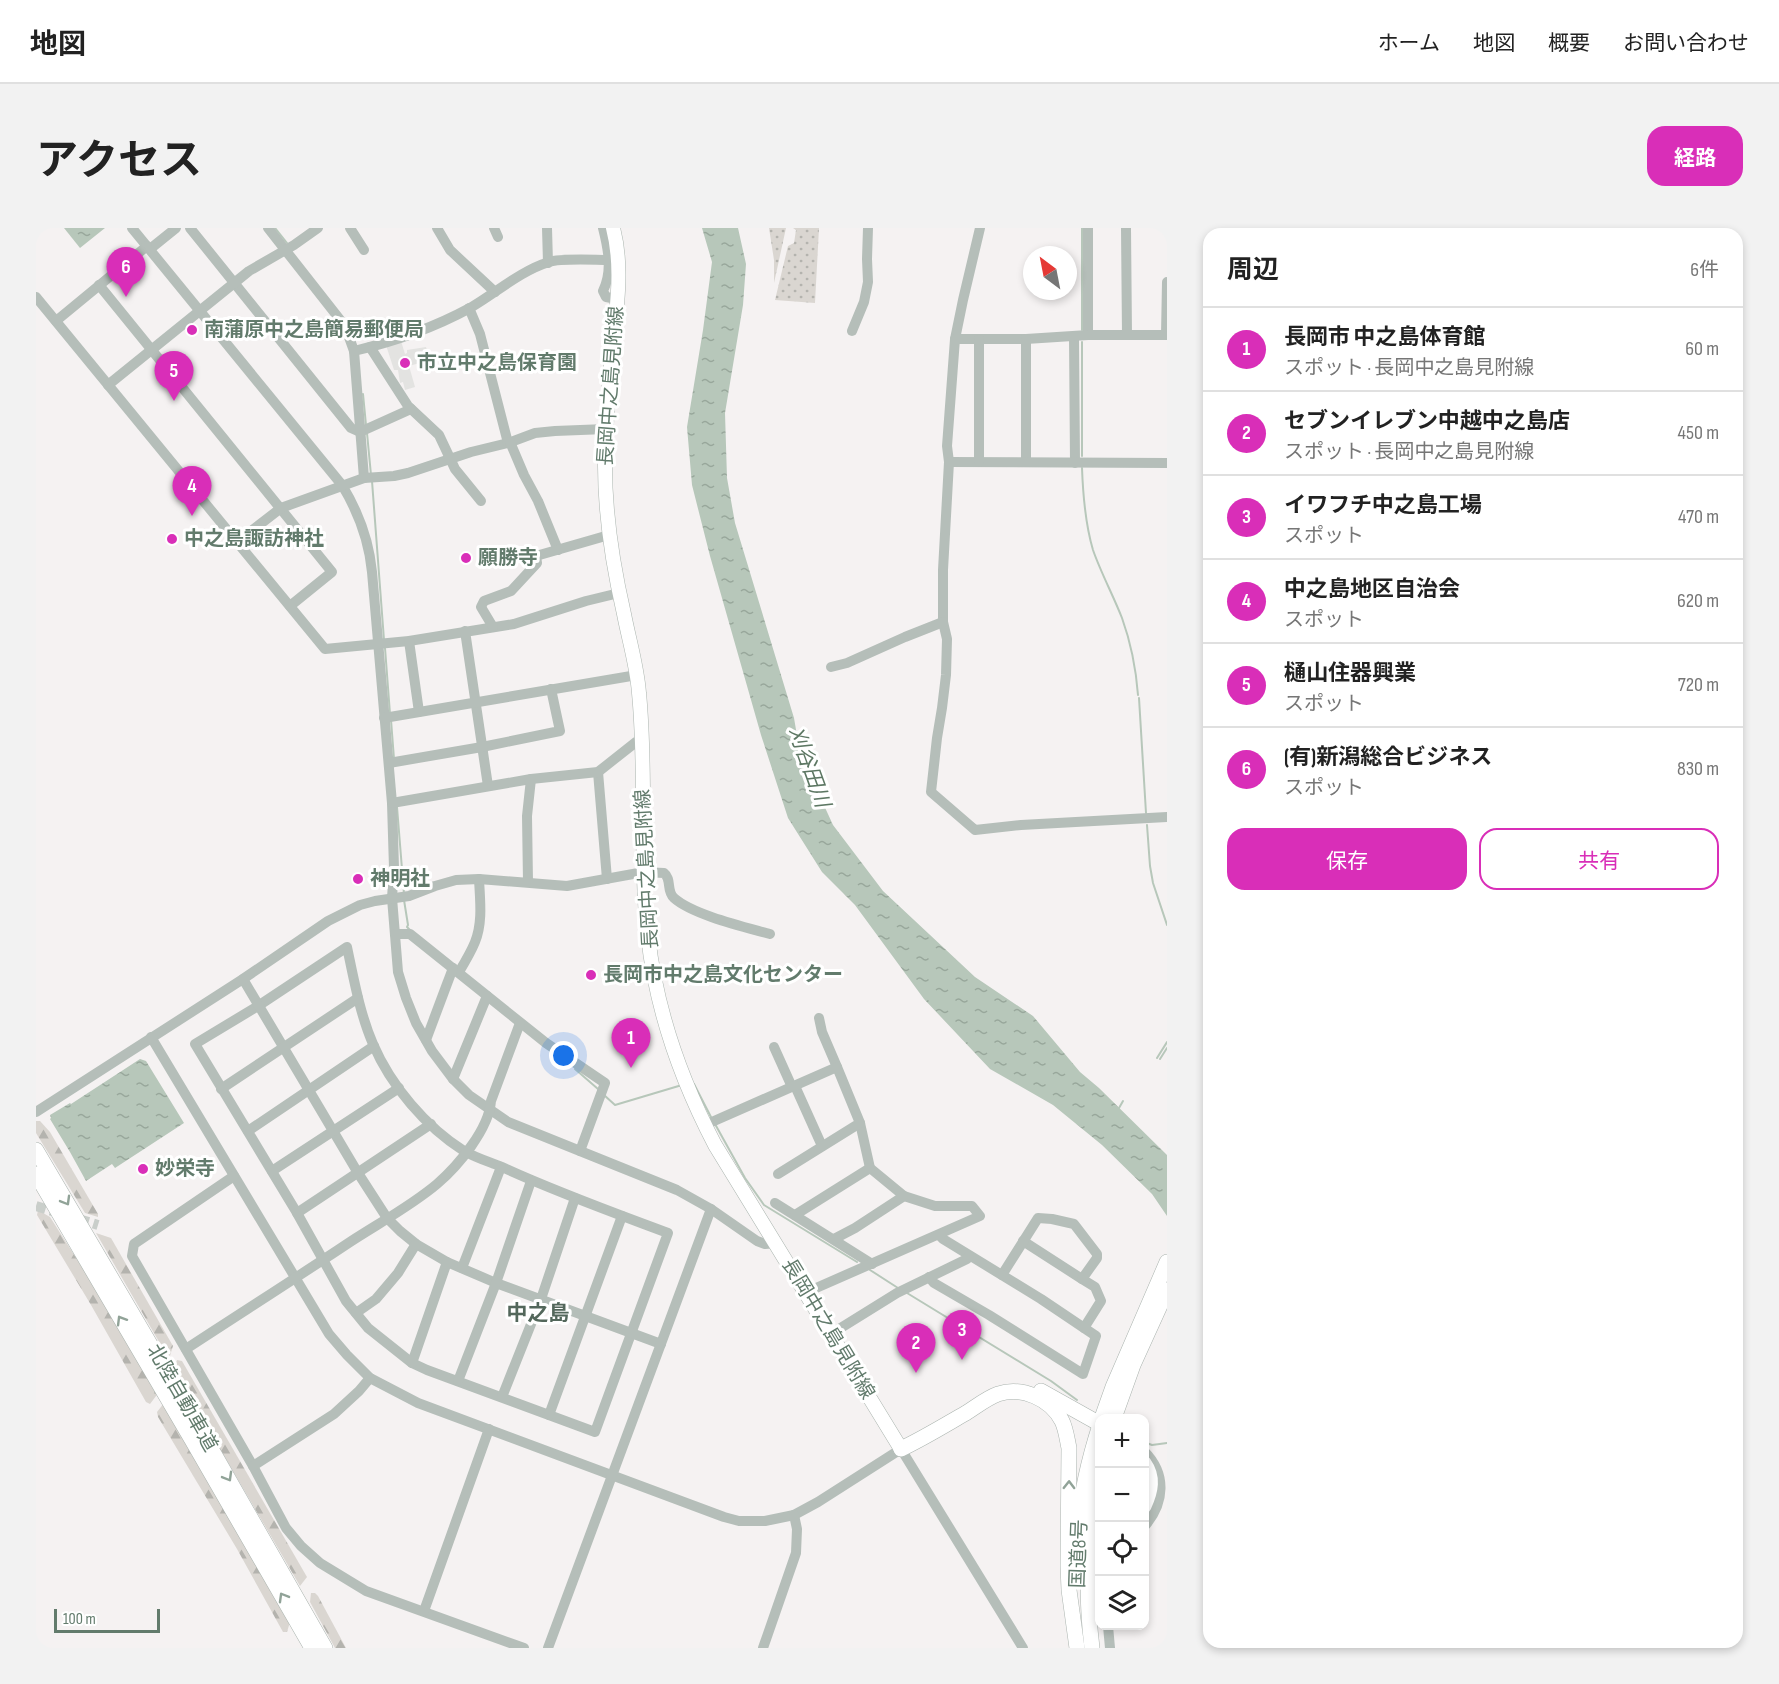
<!DOCTYPE html>
<html lang="ja">
<meta charset="utf-8">
<style>
body{margin:0;font-family:"Sofia Sans Condensed","Noto Sans JP",sans-serif;background:#f2f2f2;color:#222}
.controls{position:absolute;right:18px;bottom:18px;display:grid;overflow:hidden;border-radius:12px;box-shadow:0 3px 9px #0003}
.controls button{width:54px;height:54px;display:grid;place-items:center;padding:0;border:0;border-bottom:2px solid #e0e0e0;background:#fff;color:#222;font:30px sans-serif}
.compass{position:absolute;left:987px;top:18px;width:54px;height:54px;border-radius:50%;background:#fff;box-shadow:0 3px 9px #0003;rotate:328deg}
.scale{position:absolute;left:18px;bottom:15px;width:106px;box-sizing:border-box;padding-left:6px;border:3px solid #627b6c;border-top:0;font-size:16px;line-height:21px;white-space:nowrap;color:#627b6c;-webkit-text-stroke:4px #fff;paint-order:stroke}
.you{position:absolute;left:528px;top:828px;width:21px;height:21px;margin:-15px;border:4px solid #fff;border-radius:50%;background:#1a73e8;box-shadow:0 0 0 9px #1a73e833}
.badge{display:grid;place-items:center;width:39px;height:39px;border-radius:50%;background:#d92eb8;color:#fff;font-size:20px;font-weight:700}
.pin{position:absolute;translate:-50% -50px;filter:drop-shadow(0 2px 3px #0008)}
.pin::after{content:'';position:absolute;top:32px;width:21px;height:18px;background:inherit;clip-path:polygon(0 0,100% 0,50% 100%)}
.list{margin:0;padding:0;list-style:none}
h2{display:flex;justify-content:space-between;align-items:center;height:78px;margin:0;padding:0 24px;font-size:26px}
h2 small{font-size:20px;font-weight:400;color:#767676}
.list li{display:grid;grid-template-columns:39px 1fr auto;gap:18px;align-items:center;box-sizing:border-box;height:84px;padding:0 24px;border-top:2px solid #e0e0e0}
.list b{display:block;font-size:22px;white-space:nowrap}
.list p{margin:0;font-size:20px;white-space:nowrap;color:#767676}
.list em{font-size:20px;font-style:normal;color:#767676}
.actions{display:flex;gap:12px;padding:18px 24px}
.actions a{flex:1;padding:14px 0;border:2px solid #d92eb8;border-radius:18px;text-align:center;font-size:21px;color:#d92eb8}
.actions .main{background:#d92eb8;color:#fff}
.icon{flex:none;width:33px;height:33px;fill:none;stroke:currentColor;stroke-width:2;stroke-linecap:round;stroke-linejoin:round}
.map{position:relative;flex:none;width:1131px;height:1420px;overflow:hidden;border-radius:18px}
header{display:flex;align-items:center;gap:36px;box-sizing:border-box;height:84px;padding:0 30px;background:#fff;border-bottom:2px solid #e0e0e0}
header strong{font-size:28px}
nav{display:flex;gap:33px;margin-inline-start:auto;font-size:21px}
.intro{display:flex;align-items:center;justify-content:space-between;box-sizing:border-box;height:144px;padding:0 36px}
h1{margin:0;font-size:42px}
.button{padding:15px 27px;border-radius:18px;background:#d92eb8;color:#fff;font-size:21px;font-weight:700}
main{display:flex;gap:36px;padding:0 36px}
aside{flex:1;background:#fff;border-radius:18px;box-shadow:0 3px 9px #0003}
.map>svg:first-child{display:block}
.built{fill:#e3e3e1}
.grass{fill:url(#grass-dots)}
.forest{fill:url(#forest-firs)}
.water{fill:url(#water-ripples)}
.lines{fill:none;stroke-linecap:round;stroke-linejoin:round}
.stream{stroke:#b7c7ba;stroke-width:2}
.minor-tunnel{stroke:#c9ceca;stroke-width:10;stroke-dasharray:10 5;stroke-linecap:butt}
.major-casing{stroke:#aab4ae;stroke-width:15}
.highway-casing{stroke:#aab3ae;stroke-width:16}
.minor{stroke:#b5beb9;stroke-width:10}
.major{stroke:#fff;stroke-width:14}
.highway{stroke:#fff;stroke-width:15}
.oneway{stroke:#91a398}
.poi-dot{fill:#d92eb8;stroke:#fff;stroke-width:2}
.labels{text-anchor:middle;dominant-baseline:central;stroke-width:6;stroke-linejoin:round;paint-order:stroke}
.poi-label{font-size:20px;font-weight:bold;fill:#627b6c;stroke:#fff;text-anchor:start}
.street-label{font-size:20px;fill:#627b6c;stroke:#fff}
.water-label{font-size:21px;font-style:italic;fill:#5d7763;stroke:#fff}
.neighbourhood-label{font-size:21px;font-weight:bold;fill:#53675b;stroke:#fff}
</style>
<header>
<strong>地図</strong>
<nav><a>ホーム</a><a>地図</a><a>概要</a><a>お問い合わせ</a></nav>
</header>
<div class="intro"><h1>アクセス</h1><a class="button">経路</a></div>
<main>
<div class="map">
<svg width="1131" height="1420" viewBox="0 0 1131 1420">
<defs>
<pattern id="grass-dots" width="8" height="8" patternUnits="userSpaceOnUse" patternTransform="scale(1.5)"><rect width="8" height="8" fill="#dad6d1"/><path d="M2 2h.1M6 6h.1" fill="none" stroke="#b4b3ae" stroke-width="1.8" stroke-linecap="round"/></pattern>
<pattern id="forest-firs" width="22" height="20" patternUnits="userSpaceOnUse" patternTransform="scale(1.5)"><rect width="22" height="20" fill="#dad6d1"/><path d="M5 1l3.5 6h-7zM16 11l3.5 6h-7z" fill="#b4b3ae"/></pattern>
<pattern id="water-ripples" width="26" height="14" patternUnits="userSpaceOnUse" patternTransform="scale(1.5)"><rect width="26" height="14" fill="#b7c7ba"/><path d="M2 4q2-2 4 0t4 0M15 11q2-2 4 0t4 0" fill="none" stroke="#98a79b"/></pattern>
</defs>
<rect width="100%" height="100%" fill="#f5f2f2"/>
<path class="built" d="M365,113L369,126L371,125V122L390,119L394,132L373,138L379,159L369,162L367,154L364,155L362,142H358L350,117Z"/>
<g class="grass">
<path d="M733,0H750L738,55V32Z"/>
<path d="M757,0H783L779,75L739,72L752,18L758,15L760,2Z"/>
</g>
<g class="forest">
<path d="M0,893H4L14,904L62,986V989L49,985L0,905Z"/>
<path d="M2,982L14,989L58,1058L123,1164L114,1176L110,1174L55,1077L1,987Z"/>
<path d="M60,1005L75,1010L137,1118L133,1131Z"/>
<path d="M141,1132L146,1133L271,1349L264,1358L138,1142Z"/>
<path d="M128,1175L254,1394L251,1404H247L201,1321L122,1189L121,1184Z"/>
<path d="M275,1365H279L282,1368L310,1420H299L274,1374Z"/>
</g>
<g class="water">
<path d="M28,0H69L44,20Z"/>
<path d="M666,0H702L710,36L707,77L689,185L691,250L699,295L758,490L764,525L797,597L847,663L939,749L997,788L1044,844L1063,860L1131,927V988L1116,966L1066,917L1017,877L954,841L888,771L819,677L786,644L752,590L725,507L674,328L656,257L651,199L667,102L676,34Z"/>
<path d="M104,831L110,833L148,895L79,940L76,936L50,953L34,924L14,891L15,890L14,887L34,875L35,876Z"/>
</g>
<g class="lines">
<g class="stream">
<path d="M239,0L251,15"/>
<path d="M1046,102V0"/>
<path d="M327,166L330,197"/>
<path d="M331,205L335,247"/>
<path d="M1046,228V114"/>
<path d="M1046,240C1047,268 1049,295 1057,322C1065,345 1077,367 1086,390C1095,415 1100,441 1102,467"/>
<path d="M336,253L348,412"/>
<path d="M349,420L354,486"/>
<path d="M1103,470L1110,585"/>
<path d="M355,492L358,531"/>
<path d="M361,579L368,666"/>
<path d="M1111,597L1114,638L1117,655L1131,697"/>
<path d="M368,672L372,697L371,699L374,702"/>
<path d="M1121,830L1131,814"/>
<path d="M1124,831L1131,820"/>
<path d="M539,841L562,861"/>
<path d="M658,856L676,891"/>
<path d="M568,867L579,877L646,857"/>
<path d="M1083,880L1087,873"/>
<path d="M679,896L709,950L728,977L821,1034"/>
<path d="M834,1042L862,1060"/>
<path d="M871,1065L1015,1153L1041,1172"/>
<path d="M1108,1214L1116,1217L1131,1215"/>
</g>
<path class="minor-tunnel" d="M0,978L62,997"/>
<g class="major-casing">
<path id="major" d="M577,0C587,38 581,78 577,116C573,157 569,197 569,238C569,288 577,338 588,386C593,412 601,438 603,465C611,546 603,627 612,708C620,781 645,852 679,917L865,1221"/>
</g>
<g class="highway-casing">
<g id="highway">
<path d="M0,922L165,1203L289,1420"/>
<path d="M0,946L156,1212L276,1420"/>
<path d="M1005,1163L1064,1196"/>
<path d="M1066,1190L1077,1159L1131,1034"/>
<path d="M1078,1190L1097,1137L1131,1062"/>
<path d="M865,1221C888,1210 909,1197 930,1185C941,1178 951,1170 962,1166C986,1158 1015,1171 1026,1193C1030,1201 1031,1211 1033,1220L1032,1338L1033,1362L1041,1420"/>
<path d="M1108,1235C1118,1249 1115,1263 1108,1278"/>
<path d="M1041,1321C1042,1279 1051,1237 1064,1197"/>
<path d="M1056,1420C1049,1361 1051,1302 1064,1244"/>
</g>
</g>
<g class="minor">
<path d="M96,0L306,257C323,285 333,312 336,344L356,575L358,640L356,670L362,744L370,770L380,795L396,823L417,851L433,867L472,894L641,962L675,981L721,1013L729,1016L740,1015"/>
<path d="M154,0L315,200L324,204L375,181"/>
<path d="M232,0L309,98L318,123L328,250"/>
<path d="M314,0L328,22"/>
<path d="M401,0L414,22L459,64"/>
<path d="M458,0L462,9"/>
<path d="M511,0L512,35"/>
<path d="M567,0C572,20 577,43 567,63L570,69L581,71"/>
<path d="M944,0L927,72L919,111L911,218L913,234L907,342V394L911,411L910,447L906,480L901,510L895,564L939,602L985,597L1131,589"/>
<path d="M1090,0L1091,107"/>
<path d="M114,21L140,0"/>
<path d="M63,57L296,344L254,378"/>
<path d="M0,69L201,314L245,280L328,250L358,248L372,245L435,224L472,215L499,205L519,203L570,201"/>
<path d="M433,80L444,106L472,215"/>
<path d="M20,93L111,18"/>
<path d="M816,103L828,74L832,54L831,31L832,0"/>
<path d="M1052,107V0"/>
<path d="M1130,107L1131,54"/>
<path d="M1038,109L1039,235"/>
<path d="M919,111H990L1052,107H1131"/>
<path d="M990,111V234"/>
<path d="M334,119L372,178L403,207L419,241L445,273"/>
<path d="M318,123C356,114 399,99 434,80C460,65 484,43 513,34C525,30 558,32 572,32"/>
<path d="M72,157L213,43L258,17L282,0"/>
<path d="M474,214L488,247L502,273L522,322"/>
<path d="M913,234L1131,235"/>
<path d="M943,234V112"/>
<path d="M201,314L289,421L373,413L478,396L550,373L583,365"/>
<path d="M493,330L573,307"/>
<path d="M457,399L445,379L448,373L475,363L501,335L500,328"/>
<path d="M429,403L452,558"/>
<path d="M373,413L383,484"/>
<path d="M795,439L811,435L869,409L907,394"/>
<path d="M348,490L601,447"/>
<path d="M353,535L446,519L524,503L515,461"/>
<path d="M562,544L571,651"/>
<path d="M356,575L495,551L562,544L600,514L607,512"/>
<path d="M492,654L491,588L495,551"/>
<path d="M359,706H374L510,815L569,855L544,923"/>
<path d="M311,719C318,752 324,786 337,816C355,858 390,899 428,923C440,930 454,934 466,939C520,964 576,984 632,1005L559,1204L391,1142L376,1135L332,1100L310,1073L261,985L159,816L222,778Z"/>
<path d="M423,744C429,734 435,724 439,714C447,694 444,672 443,651"/>
<path d="M207,751L322,945L351,990L364,1003L380,1016L411,1034L460,1055L625,1116"/>
<path d="M783,790L786,804L801,839"/>
<path d="M115,809L293,1106L311,1127L334,1150L382,1175L688,1289L703,1293H729L758,1287L782,1274L865,1221L987,1420"/>
<path d="M390,812L417,740"/>
<path d="M738,819L756,859"/>
<path d="M417,851L451,768"/>
<path d="M759,858L786,918"/>
<path d="M185,861L322,770"/>
<path d="M0,884L207,751L292,693L324,677L339,673L373,668L399,658L420,652L443,651L531,658L608,644L628,645C636,651 630,663 638,670C657,687 709,699 734,706"/>
<path d="M824,895L834,940L868,968"/>
<path d="M669,897L801,839L824,895L742,946"/>
<path d="M212,903L338,818"/>
<path d="M236,943L363,860"/>
<path d="M198,948L98,1016L96,1028L217,1238L250,1300L265,1318L284,1335L330,1363L488,1420"/>
<path d="M739,975L836,1036"/>
<path d="M261,985L395,896"/>
<path d="M759,987L834,940"/>
<path d="M987,1013L1046,1051"/>
<path d="M426,1040L465,939"/>
<path d="M966,1047L1002,990L1016,991L1038,996L1061,1026V1030L1046,1051L1059,1059L1065,1073L1048,1100"/>
<path d="M893,1049L898,1055L953,1087L1047,1146L1060,1108L1005,1071L907,1011L903,1007"/>
<path d="M771,1064L944,988L936,978H899L868,968L819,1000L798,1011"/>
<path d="M320,1085L340,1071L362,1045L380,1016"/>
<path d="M795,1106L861,1065L931,1031L933,1028"/>
<path d="M150,1121C205,1085 260,1050 314,1014C343,995 375,978 401,956C422,938 453,901 455,873L484,795"/>
<path d="M376,1135L411,1034"/>
<path d="M422,1153L460,1055L495,953"/>
<path d="M466,1169L505,1071L539,970"/>
<path d="M513,1187L586,988"/>
<path d="M1108,1223C1131,1246 1129,1275 1108,1299"/>
<path d="M217,1238L298,1186L323,1163L334,1150"/>
<path d="M388,1383L453,1201"/>
<path d="M1072,1398L1074,1420"/>
<path d="M512,1420L675,981"/>
<path d="M727,1420L760,1325L761,1301L758,1287"/>
</g>
<use href="#major" class="major"/>
<use href="#highway" class="highway"/>
</g>
<defs><path id="oneway-chevron" d="M-2-3.5L2.5 0L-2 3.5" fill="none" stroke-width="1.6" stroke-linecap="round" stroke-linejoin="round" transform="scale(1.5)"/></defs>
<g class="oneway">
<use href="#oneway-chevron" transform="translate(30 973) rotate(60)"/>
<use href="#oneway-chevron" transform="translate(85 1092) rotate(-121)"/>
<use href="#oneway-chevron" transform="translate(192 1249) rotate(60)"/>
<use href="#oneway-chevron" transform="translate(1033 1257) rotate(-89)"/>
<use href="#oneway-chevron" transform="translate(247 1369) rotate(-120)"/>
</g>
<g class="poi-dot">
<circle cx="156" cy="102" r="6"/>
<circle cx="369" cy="135" r="6"/>
<circle cx="136" cy="311" r="6"/>
<circle cx="430" cy="330" r="6"/>
<circle cx="322" cy="651" r="6"/>
<circle cx="555" cy="747" r="6"/>
<circle cx="107" cy="941" r="6"/>
</g>
<g class="labels">
<g class="poi-label">
<text x="168" y="102">南蒲原中之島簡易郵便局</text>
<text x="381" y="135">市立中之島保育園</text>
<text x="148" y="311">中之島諏訪神社</text>
<text x="442" y="330">願勝寺</text>
<text x="334" y="651">神明社</text>
<text x="567" y="747">長岡市中之島文化センター</text>
<text x="119" y="941">妙栄寺</text>
</g>
<g class="street-label">
<text transform="translate(575 158) rotate(-86)">長岡中之島見附線</text>
<text transform="translate(611 641) rotate(-93)">長岡中之島見附線</text>
<text transform="translate(792 1101) rotate(59)">長岡中之島見附線</text>
<text transform="translate(146 1170) rotate(60)">北陸自動車道</text>
<text transform="translate(1043 1326) rotate(-88)">国道8号</text>
</g>
<g class="water-label">
<text transform="translate(773 539) rotate(70)">刈谷田川</text>
</g>
<g class="neighbourhood-label">
<text x="502" y="1085">中之島</text>
</g>
</g>
</svg>
<div class="controls">
<button>+</button>
<button>−</button>
<button><svg class="icon" aria-label="locate" viewBox="0 0 24 24"><circle cx="12" cy="12" r="6"/><path d="M12 2v4M12 18v4M2 12h4M18 12h4"/></svg></button>
<button><svg class="icon" aria-label="layers" viewBox="0 0 24 24"><path d="M12 4l9 5-9 5-9-5zM3 14l9 5 9-5"/></svg></button>
</div>
<svg class="compass" viewBox="-18 -18 36 36"><path d="M0-13l5 13h-10z" fill="#e53935"/><path d="M0 13l5-13h-10z" fill="#767676"/></svg>
<div class="scale">100 m</div>
<div class="you"></div>
<div class="pin badge" style="left:595px;top:840px">1</div>
<div class="pin badge" style="left:880px;top:1145px">2</div>
<div class="pin badge" style="left:926px;top:1132px">3</div>
<div class="pin badge" style="left:156px;top:288px">4</div>
<div class="pin badge" style="left:138px;top:173px">5</div>
<div class="pin badge" style="left:90px;top:69px">6</div>
</div>
<aside>
<h2>周辺<small>6件</small></h2>
<ul class="list">
<li><span class="badge">1</span><div><b>長岡市 中之島体育館</b><p>スポット · 長岡中之島見附線</p></div><em>60 m</em></li>
<li><span class="badge">2</span><div><b>セブンイレブン中越中之島店</b><p>スポット · 長岡中之島見附線</p></div><em>450 m</em></li>
<li><span class="badge">3</span><div><b>イワフチ中之島工場</b><p>スポット</p></div><em>470 m</em></li>
<li><span class="badge">4</span><div><b>中之島地区自治会</b><p>スポット</p></div><em>620 m</em></li>
<li><span class="badge">5</span><div><b>樋山住器興業</b><p>スポット</p></div><em>720 m</em></li>
<li><span class="badge">6</span><div><b>(有)新潟総合ビジネス</b><p>スポット</p></div><em>830 m</em></li>
</ul>
<div class="actions"><a class="main">保存</a><a>共有</a></div>
</aside>
</main>
